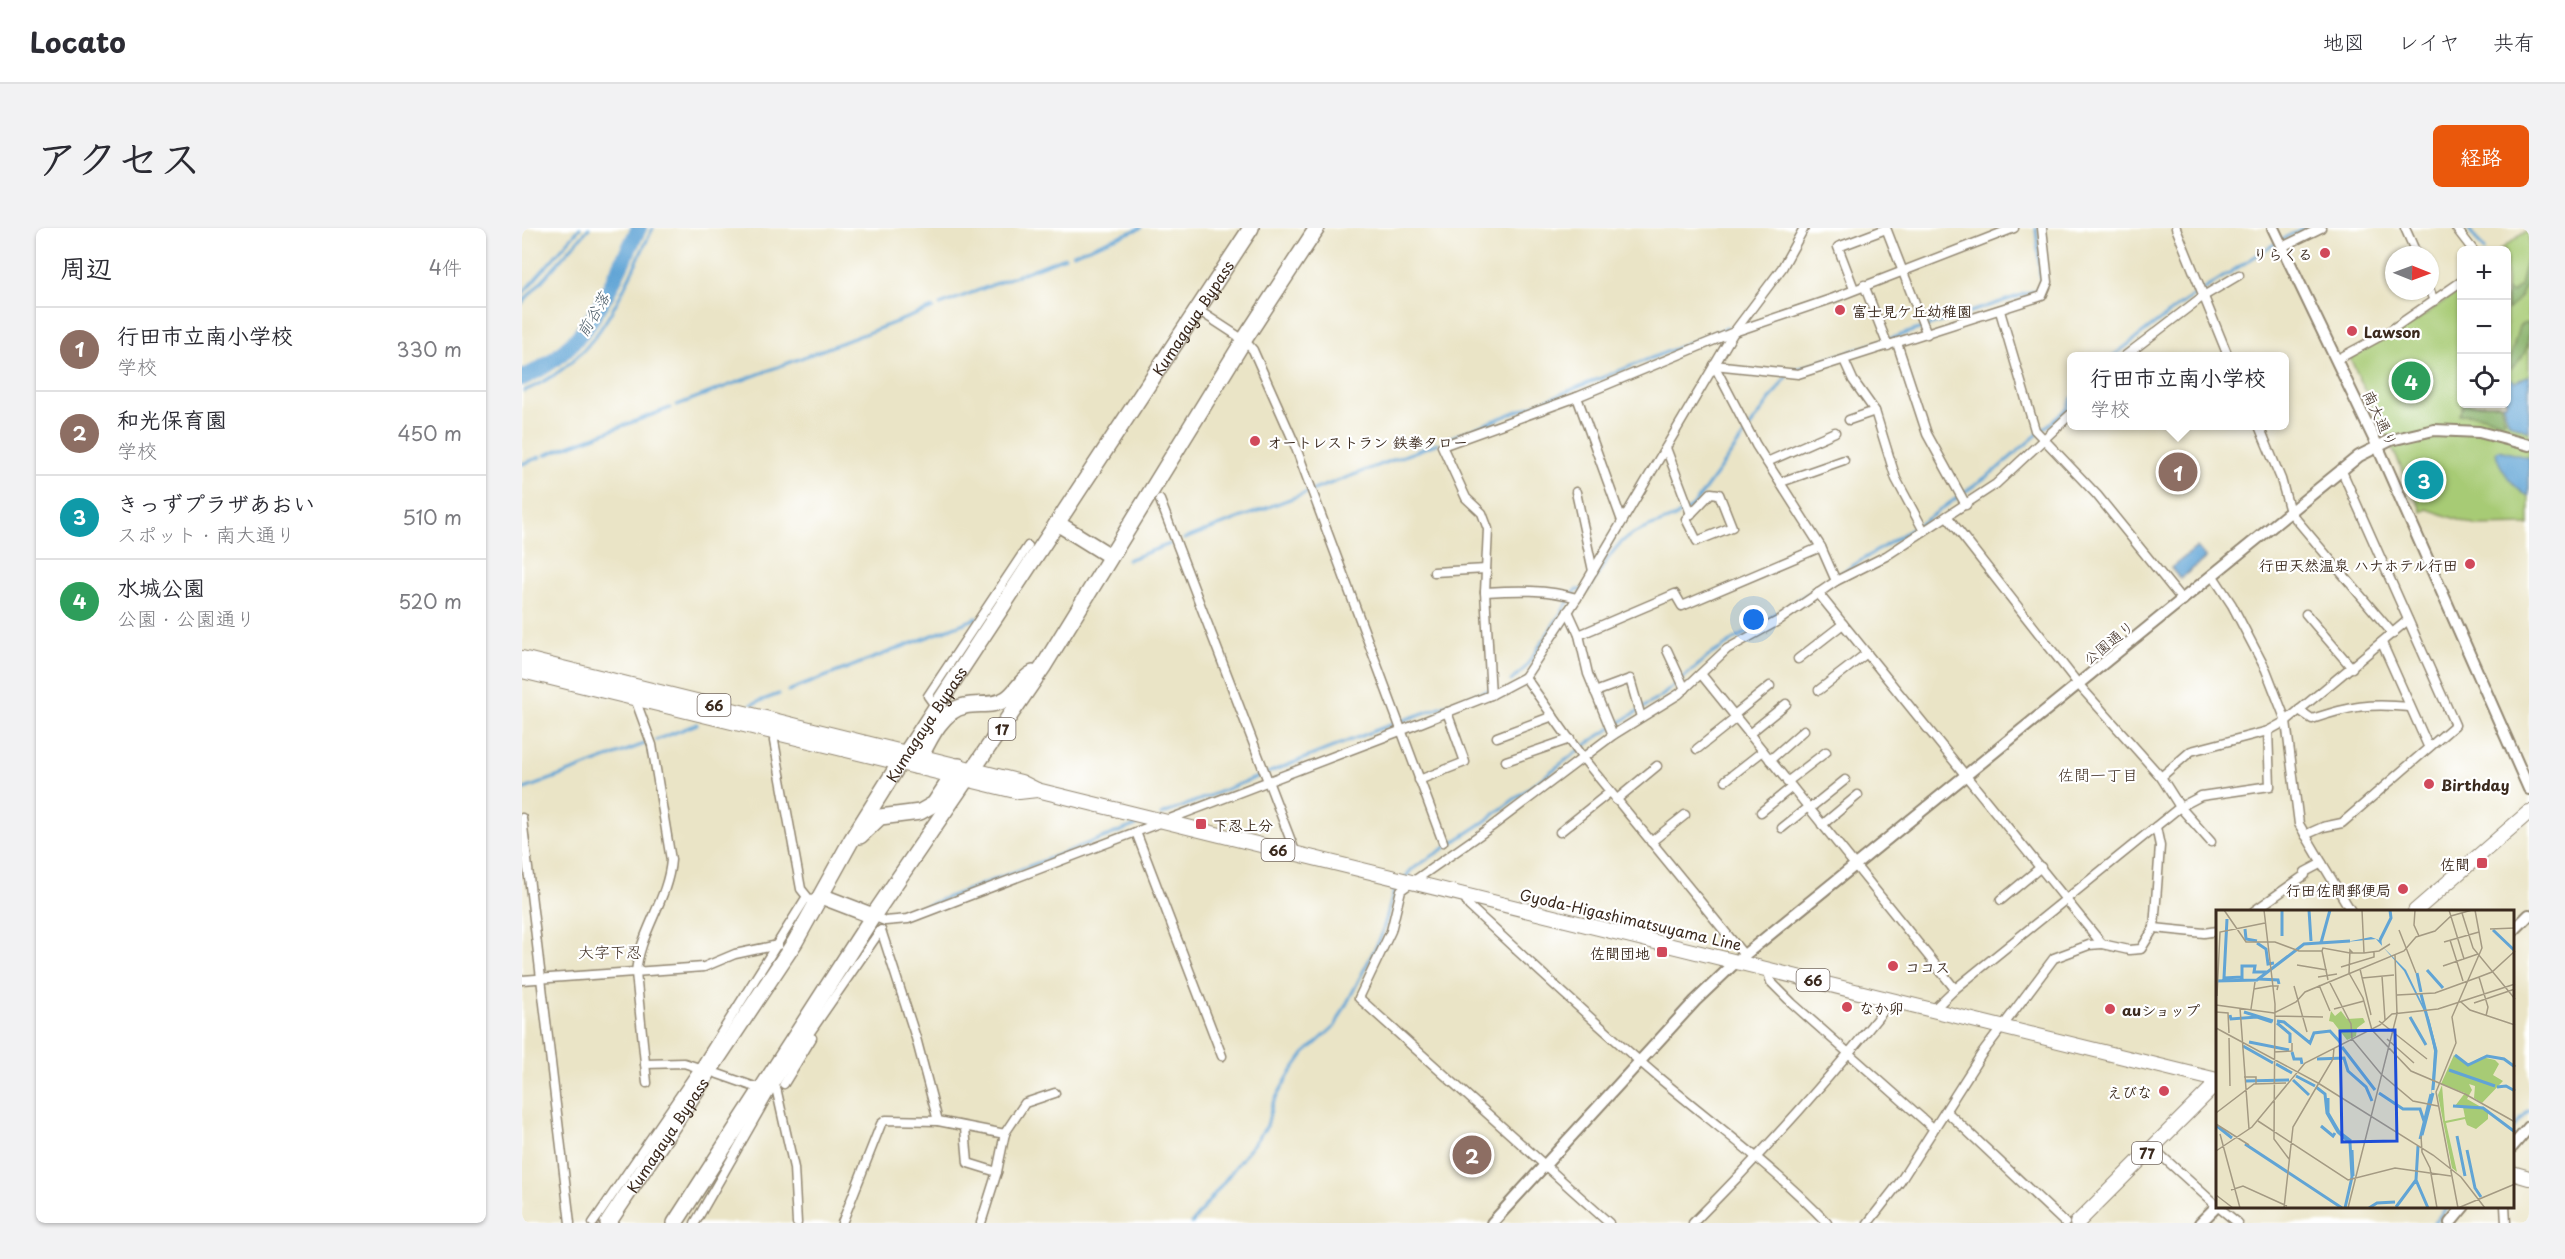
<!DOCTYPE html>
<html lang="ja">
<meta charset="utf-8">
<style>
body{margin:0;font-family:"Playpen Sans","Klee One",sans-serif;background:#f2f2f3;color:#2b2b33}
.controls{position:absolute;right:18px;top:18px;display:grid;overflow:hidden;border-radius:9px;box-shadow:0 2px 4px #0004}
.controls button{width:54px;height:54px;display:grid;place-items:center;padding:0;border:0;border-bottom:2px solid #e1e1e2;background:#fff;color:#2b2b33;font:30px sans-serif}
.compass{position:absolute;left:1863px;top:18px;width:54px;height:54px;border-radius:50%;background:#fff;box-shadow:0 2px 4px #0004;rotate:91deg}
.you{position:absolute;left:1232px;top:392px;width:21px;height:21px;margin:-15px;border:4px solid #fff;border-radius:50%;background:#1a73e8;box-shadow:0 0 0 9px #1a73e833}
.badge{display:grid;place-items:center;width:39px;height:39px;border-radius:50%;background:#ea580c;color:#fff;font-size:20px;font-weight:700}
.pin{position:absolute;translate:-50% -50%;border:3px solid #fff;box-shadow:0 2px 6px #0006}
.popup{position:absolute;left:1545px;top:124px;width:222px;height:78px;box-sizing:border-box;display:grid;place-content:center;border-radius:9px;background:#fff;filter:drop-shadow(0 2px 4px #0005);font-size:20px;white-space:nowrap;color:#7c7c81}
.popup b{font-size:22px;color:#2b2b33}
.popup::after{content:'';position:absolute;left:50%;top:100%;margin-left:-12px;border:12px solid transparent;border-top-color:#fff}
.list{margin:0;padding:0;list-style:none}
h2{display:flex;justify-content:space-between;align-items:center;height:78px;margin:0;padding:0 24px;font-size:26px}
h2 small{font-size:20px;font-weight:400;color:#7c7c81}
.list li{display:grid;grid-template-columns:39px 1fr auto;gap:18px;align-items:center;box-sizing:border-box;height:84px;padding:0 24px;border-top:2px solid #e1e1e2}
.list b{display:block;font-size:22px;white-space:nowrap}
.list p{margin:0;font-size:20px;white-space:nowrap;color:#7c7c81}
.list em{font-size:20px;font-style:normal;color:#7c7c81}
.icon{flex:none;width:33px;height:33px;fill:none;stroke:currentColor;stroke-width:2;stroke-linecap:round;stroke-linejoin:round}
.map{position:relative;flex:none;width:2007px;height:995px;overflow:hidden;border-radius:9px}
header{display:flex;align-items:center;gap:36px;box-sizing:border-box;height:84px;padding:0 30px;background:#fff;border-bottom:2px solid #e1e1e2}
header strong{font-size:28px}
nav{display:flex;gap:33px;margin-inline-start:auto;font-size:21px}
.intro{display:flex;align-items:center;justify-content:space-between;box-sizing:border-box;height:144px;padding:0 36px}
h1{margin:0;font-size:42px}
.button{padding:15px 27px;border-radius:9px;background:#ea580c;color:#fff;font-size:21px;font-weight:700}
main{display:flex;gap:36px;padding:0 36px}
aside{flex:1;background:#fff;border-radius:9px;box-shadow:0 2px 4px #0004}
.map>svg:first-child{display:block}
.green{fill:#a7cb75;stroke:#717a4a;stroke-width:1.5}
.forest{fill:#85af66;stroke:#606c42;stroke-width:1.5}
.water{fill:#61a4d5;stroke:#4e677a;stroke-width:1.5}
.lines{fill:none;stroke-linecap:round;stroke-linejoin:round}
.stream{stroke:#61a4d5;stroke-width:3}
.river{stroke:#61a4d5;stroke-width:16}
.minor-casing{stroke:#928772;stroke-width:11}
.tertiary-casing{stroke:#928772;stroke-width:14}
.primary-casing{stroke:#928772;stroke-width:16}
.trunk-casing{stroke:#928772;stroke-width:18}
.minor{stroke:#fff;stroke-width:8}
.tertiary{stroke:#fff;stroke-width:10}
.primary{stroke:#fff;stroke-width:14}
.trunk{stroke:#fff;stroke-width:15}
.poi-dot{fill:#d1495b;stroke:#fff;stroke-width:2}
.labels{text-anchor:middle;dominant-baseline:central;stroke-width:4.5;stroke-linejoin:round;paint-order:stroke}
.shield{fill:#fff;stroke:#766a62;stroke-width:1.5}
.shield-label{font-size:14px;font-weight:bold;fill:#3b2a1e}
.poi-label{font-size:15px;font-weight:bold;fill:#3b2a1e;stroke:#fff;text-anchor:start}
.street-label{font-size:15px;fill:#3b2a1e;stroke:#fff}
.water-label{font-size:16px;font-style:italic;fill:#4a5b67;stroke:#fff}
.neighbourhood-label{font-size:16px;fill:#3b2a1e;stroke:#fff}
.inset-river{fill:none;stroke:#61a4d5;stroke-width:3}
.inset-road{fill:none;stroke:#a49a83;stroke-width:1.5}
.view{fill:#1d4ed8;fill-opacity:0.15;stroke:#1d4ed8;stroke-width:3}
.inset-edge{fill:none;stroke:#3b2a1e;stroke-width:3}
</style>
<header>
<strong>Locato</strong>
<nav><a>地図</a><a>レイヤ</a><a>共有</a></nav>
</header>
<div class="intro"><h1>アクセス</h1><a class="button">経路</a></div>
<main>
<aside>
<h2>周辺<small>4件</small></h2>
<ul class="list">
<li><span class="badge" style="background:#8d6e63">1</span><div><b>行田市立南小学校</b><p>学校</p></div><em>330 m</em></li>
<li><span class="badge" style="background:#8d6e63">2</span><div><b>和光保育園</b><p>学校</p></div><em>450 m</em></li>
<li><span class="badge" style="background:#0f9aa8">3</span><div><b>きっずプラザあおい</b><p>スポット · 南大通り</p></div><em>510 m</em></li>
<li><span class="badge" style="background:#2e9e5b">4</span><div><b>水城公園</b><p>公園 · 公園通り</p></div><em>520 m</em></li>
</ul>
</aside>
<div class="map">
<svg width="2007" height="995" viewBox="0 0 2007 995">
<rect width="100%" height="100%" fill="#fff"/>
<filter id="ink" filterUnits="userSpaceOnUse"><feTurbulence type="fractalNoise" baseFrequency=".0167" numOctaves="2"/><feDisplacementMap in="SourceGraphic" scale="12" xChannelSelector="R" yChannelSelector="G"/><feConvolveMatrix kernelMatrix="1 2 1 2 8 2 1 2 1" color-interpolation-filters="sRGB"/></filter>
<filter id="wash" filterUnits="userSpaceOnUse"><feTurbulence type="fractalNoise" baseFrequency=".008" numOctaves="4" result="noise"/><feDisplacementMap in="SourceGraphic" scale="24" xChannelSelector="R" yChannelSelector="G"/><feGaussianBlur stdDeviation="1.35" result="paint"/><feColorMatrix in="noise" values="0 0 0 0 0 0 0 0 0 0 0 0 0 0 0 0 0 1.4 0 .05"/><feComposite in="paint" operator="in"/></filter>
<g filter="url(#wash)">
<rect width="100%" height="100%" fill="#eae4c6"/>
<path class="green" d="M2007,1V297L1954,298L1905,281L1900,284L1828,130L1891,95L1939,61L1940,176H1984V22H1978Z"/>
<g class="forest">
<path d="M2007,19C2007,48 2007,64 1985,82V62L1990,65L1998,58Z"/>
<path d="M2003,95L2007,97C2007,118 2005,126 1989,141L1988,132L1997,98Z"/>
<path d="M1942,176H1978L1983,192L1980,194L1959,187L1937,186Z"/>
</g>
<g class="water">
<path d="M2007,147V203L1987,195L1980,176H1984L1985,148L1994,154Z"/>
<path d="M1977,222L2007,230V268C1994,264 1975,237 1974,224Z"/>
<path d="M1675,319L1684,330L1658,351L1649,340Z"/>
</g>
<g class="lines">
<g class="stream">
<path d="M1946,0L1962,22"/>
<path d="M1760,11L1782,0"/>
<path d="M551,26L619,0"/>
<path d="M0,66L58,0"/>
<path d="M0,75L67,0"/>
<path d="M418,77L543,29"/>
<path d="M1591,128L1662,74L1754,15"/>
<path d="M1270,143L1515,62L1519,55L1514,0"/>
<path d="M2,163C79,131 96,69 131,0"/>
<path d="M155,177L411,80"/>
<path d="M923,212L1205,100"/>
<path d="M23,227L148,180"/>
<path d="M0,236L18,229"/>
<path d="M662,311L916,215"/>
<path d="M605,332L648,316"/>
<path d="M989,453L1003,440L1054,362H1066C1079,343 1091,315 1113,305C1134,295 1151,293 1171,278L1265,148"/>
<path d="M266,463L455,390"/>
<path d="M230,476L257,466"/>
<path d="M134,512L175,496"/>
<path d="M0,562L125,515"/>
<path d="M639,587L857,501L966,462"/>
<path d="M884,649L889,642L962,594L1069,513L1141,467L1188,427L1404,292L1475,241L1545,181L1550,170"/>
<path d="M382,686L622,594"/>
<path d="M1990,902L2007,882"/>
<path d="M670,995L745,898L750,877L767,847L782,826L813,798L859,709L872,663L878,656"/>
<path d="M1912,995L1926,978"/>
</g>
<path class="river" d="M0,150C67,122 86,61 117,0"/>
</g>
</g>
<g filter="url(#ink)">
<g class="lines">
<g class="minor-casing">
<g id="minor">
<path d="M1364,0L1405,106"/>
<path d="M1654,0L1706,128"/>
<path d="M1883,0L1895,27"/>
<path d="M1934,0L1951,22"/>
<path d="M1760,19L1799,0"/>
<path d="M1342,57L1366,118"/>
<path d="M1332,61L1316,19L1364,1"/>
<path d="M1908,63L1912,73"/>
<path d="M676,82L722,112L731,122L771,212L921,614"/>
<path d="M1478,83L1513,202L1575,267L1661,373"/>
<path d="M1375,115L1405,206L1444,277"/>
<path d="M1603,128L1680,69L1717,47"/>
<path d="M1322,132L1331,152L1353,183L1374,251L1402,303"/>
<path d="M1814,132L1866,104L1940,53"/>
<path d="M1192,137L1276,146L1520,68L1526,54L1520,0"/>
<path d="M1192,137L1234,217L1299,319"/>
<path d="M1055,169L1100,293"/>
<path d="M1550,185L1474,256L1425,288L1557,457L1639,549L1658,579L1689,614"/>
<path d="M1327,192L1353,183"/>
<path d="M1737,198L1759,251L1768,284L1871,406"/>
<path d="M1144,220L1169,286"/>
<path d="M1245,234L1313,204"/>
<path d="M1259,254L1322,232"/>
<path d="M1054,264L1071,343"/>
<path d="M1189,265L1197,266L1210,299L1175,313L1164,291Z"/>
<path d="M638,272L774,626"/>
<path d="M912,344L964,341"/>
<path d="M1691,348L1710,377L1744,442L1764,493L1777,596L1800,635"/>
<path d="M963,364C995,362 1024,361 1055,370"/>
<path d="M1296,365L1580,716L1607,722L1619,721L1632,700L1682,705L1695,703"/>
<path d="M1046,383L1057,407L1066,446L1091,507"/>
<path d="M1784,386L1830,440"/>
<path d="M1057,407L1153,366L1160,378L1299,319L1314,353"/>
<path d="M1860,415L1906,518"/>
<path d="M1145,422L1163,461"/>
<path d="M1276,431L1321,396"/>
<path d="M1179,446L1433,761"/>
<path d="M1003,449L1060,529L1222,727"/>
<path d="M1297,462L1345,425"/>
<path d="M1073,464L1108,451L1119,489"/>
<path d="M969,467L963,364L966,301L960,285L944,270L920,218L1055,169L1212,104L1312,70L1492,0"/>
<path d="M112,468L130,517L149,632C146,672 117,705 114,745L125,855"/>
<path d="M414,479L406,468L506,318"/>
<path d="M1777,482L1790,491C1829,478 1847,475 1888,479"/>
<path d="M1212,487L1248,458"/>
<path d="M253,501L252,513L279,661L287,671"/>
<path d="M1227,506L1264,476"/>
<path d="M975,509L1031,488"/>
<path d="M1175,521L1214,490"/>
<path d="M1248,532L1282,502"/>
<path d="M984,533L1048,511"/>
<path d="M1639,549L1669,523L1746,503L1764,493L1886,392"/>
<path d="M897,552L943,534L925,484"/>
<path d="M1204,552L1241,523"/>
<path d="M1265,554L1304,524"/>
<path d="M1094,572L1135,538"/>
<path d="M1287,581L1323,552"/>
<path d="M1239,584L1270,559"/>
<path d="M0,590L48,995"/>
<path d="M1300,597L1336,567"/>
<path d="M1260,600L1286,579"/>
<path d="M614,604L700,828"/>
<path d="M1038,604L1088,564"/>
<path d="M1783,607L1801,599L1820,595L1933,497L1819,241"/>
<path d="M1129,614L1163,587"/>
<path d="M942,668L947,678C1009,735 1071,794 1136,849C1192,896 1254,941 1305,995"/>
<path d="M1479,672L1519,639"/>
<path d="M1732,683L1783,647V644L1800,635L1829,683"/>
<path d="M351,688L363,693L386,691L878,503L969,467L1003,449L1055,370L1212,104L1260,40L1282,0"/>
<path d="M1632,700L1638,618L1634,599"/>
<path d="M359,702L394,810L416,893L483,906"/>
<path d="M1245,741L1249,754L1270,775L1411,900"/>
<path d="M0,752L182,739L213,726L256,717"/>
<path d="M1411,782L1433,761L1658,579L1679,568L1748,558L1746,503"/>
<path d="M123,836L162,835L174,839"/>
<path d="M196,846L233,859"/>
<path d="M262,856L290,810"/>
<path d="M1424,883L1543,995"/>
<path d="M443,900L446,935L475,944"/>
<path d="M1631,920L1695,978"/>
<path d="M1695,978L1716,995"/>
<path d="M1983,978L1984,995"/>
<path d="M71,995L181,834L284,670"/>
<path d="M173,995L253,855"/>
<path d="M275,995L272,940L253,855L358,703"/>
<path d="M320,995L359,896L364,892L416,893"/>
<path d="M459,995L475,944L483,905L503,875L533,865"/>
<path d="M1087,995L837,770L869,703L879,662L969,599L1091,507L1157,466L1205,421L1256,393L1314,353L1364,328L1425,288"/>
<path d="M1171,995C1242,924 1308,850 1370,772"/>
<path d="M1346,995L1378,954L1459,827L1532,730L1567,717L1580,716"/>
</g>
</g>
<g class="tertiary-casing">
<g id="tertiary">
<path d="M1751,0L1855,217L2007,561"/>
<path d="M1990,704L2007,687"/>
<path d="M1990,919L2007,899"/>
<path d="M970,995L1173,773L1215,733L1837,228L1869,212L1912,202L1957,204L2007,217"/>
<path d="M1678,995L1695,978"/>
<path d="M1928,995L1942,978"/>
</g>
</g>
<g class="primary-casing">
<g id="primary">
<path d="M0,430L437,538L499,554L515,562L1695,852"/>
<path d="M0,443L497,564L515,562"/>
<path d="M1893,683L2007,584"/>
<path d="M1990,945L2007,950"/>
<path d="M1555,995L1695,855"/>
</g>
</g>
<g class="trunk-casing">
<g id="trunk">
<path d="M535,295L588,328"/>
<path d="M394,538C404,519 418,482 443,478C457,475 471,479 484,471C495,464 499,451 511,445"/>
<path d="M338,608L358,589L398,584L412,576L437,538"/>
<path d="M299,668L351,688"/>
<path id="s1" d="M86,995L273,714L330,611L384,525L729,0"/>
<path d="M153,995L351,688L521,439L722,112L795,0"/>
</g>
</g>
<use href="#minor" class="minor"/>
<use href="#tertiary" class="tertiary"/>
<use href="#primary" class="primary"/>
<use href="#trunk" class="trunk"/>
</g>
</g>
<g class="poi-dot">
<circle cx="1803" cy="25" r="6"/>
<circle cx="1318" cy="82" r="6"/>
<circle cx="1830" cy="103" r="6"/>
<circle cx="733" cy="213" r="6"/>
<circle cx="1948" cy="336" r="6"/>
<circle cx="1907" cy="556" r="6"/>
<rect x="673" y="590" width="12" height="12" rx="3"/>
<rect x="1954" y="629" width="12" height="12" rx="3"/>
<circle cx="1881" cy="661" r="6"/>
<rect x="1134" y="718" width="12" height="12" rx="3"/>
<circle cx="1371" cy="738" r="6"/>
<circle cx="1325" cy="779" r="6"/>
<circle cx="1588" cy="781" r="6"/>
<circle cx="1642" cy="863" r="6"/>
</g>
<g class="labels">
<g class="shield">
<rect x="175.5" y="466" width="33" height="22" rx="4.5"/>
<rect x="466.5" y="490" width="27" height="22" rx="4.5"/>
<rect x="739.5" y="611" width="33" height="22" rx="4.5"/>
<rect x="1274.5" y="741" width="33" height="22" rx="4.5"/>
<rect x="1610" y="914" width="30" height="22" rx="4.5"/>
</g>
<g class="shield-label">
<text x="192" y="477">66</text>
<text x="480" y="501">17</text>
<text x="756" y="622">66</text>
<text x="1291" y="752">66</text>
<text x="1625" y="925">77</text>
</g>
<g class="poi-label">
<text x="1791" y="25" text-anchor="end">りらくる</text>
<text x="1330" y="82">富士見ケ丘幼稚園</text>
<text x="1842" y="103">Lawson</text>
<text x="745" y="213">オートレストラン 鉄拳タロー</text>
<text x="1936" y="336" text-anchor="end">行田天然温泉 ハナホテル行田</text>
<text x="1919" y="556">Birthday</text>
<text x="691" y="596">下忍上分</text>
<text x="1948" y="635" text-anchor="end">佐間</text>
<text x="1869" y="661" text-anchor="end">行田佐間郵便局</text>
<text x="1128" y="724" text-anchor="end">佐間団地</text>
<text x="1383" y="738">ココス</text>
<text x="1337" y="779">なか卯</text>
<text x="1600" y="781">auショップ</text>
<text x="1630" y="863" text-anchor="end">えびな</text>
</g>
<g class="street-label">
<text stroke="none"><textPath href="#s1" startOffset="1078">Kumagaya Bypass</textPath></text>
<text transform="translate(1859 190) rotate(65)">南大通り</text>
<text transform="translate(1586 414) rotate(-39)">公園通り</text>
<text stroke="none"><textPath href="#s1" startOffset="592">Kumagaya Bypass</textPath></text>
<text transform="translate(1109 691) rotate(13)">Gyoda-Higashimatsuyama Line</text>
<text stroke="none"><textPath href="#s1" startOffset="106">Kumagaya Bypass</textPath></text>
</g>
<g class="water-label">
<text transform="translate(70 86) rotate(-59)">前谷落</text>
</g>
<g class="neighbourhood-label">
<text x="1576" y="546">佐間一丁目</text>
<text x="88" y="723">大字下忍</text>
</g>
</g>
<g transform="translate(1694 682)">
<rect width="298" height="298" fill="#eae4c6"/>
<path d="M115,101L119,106L125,101L131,109L147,108L149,112L141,118L140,126L131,130L117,112L113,111ZM238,145L251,155L266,147L279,150L283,154L277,165L287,171L266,193L258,188L259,176L253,174L256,180L251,189L272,201V209L260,219L251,215L249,209L230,213L241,262L236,258L222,185L226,175L229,211L249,207L247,197L239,196L249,183L225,174Z" fill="#a7cb75"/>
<path d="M165,26L166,36L190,60L213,108L221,140L215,187L218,141L212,109L188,61L160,29L130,32L155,27L163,30Z" fill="#61a4d5"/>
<path class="inset-river" d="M66,0V26M93,0L95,31M11,9L8,68L26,67M29,19L30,29L41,31M277,20L298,40M164,30L175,8L174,0M41,33L50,39L52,54L58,53M105,33L114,0M211,60L227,78M201,63L205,82M43,69L62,70L63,74M0,71L41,70L88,34L134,31M26,72V56H39L38,62H51M205,84L220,141L217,180M28,102L57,111M14,105L15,109L41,107L56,112M194,107L210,135M61,111L68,112L94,133L98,123L114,121L124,132M61,113L74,124V133M33,132L73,140M27,136L57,153M126,137L159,180M76,142L78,149H85L86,154M239,145L252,155L271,146L288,149L299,157M101,149L128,148L132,161L150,177L156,191M60,154L76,163M233,160L279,176M80,166L99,176M77,170L93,185M30,171L73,170M100,177L109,184L111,203L122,222L134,233L136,267L129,298M281,177L290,176L299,181M163,183L187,199H204L209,214M112,188V203L123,222L135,231M237,196L267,198L299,222M1,216L16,228M105,216L117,226L119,223M206,225L217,183M241,226L249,266M204,229L215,184M29,234L126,298M202,236L200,270L212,298M136,240L137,266M251,240L259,278L265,287M180,297L200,270M153,298L161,293L179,292"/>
<path class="inset-road" d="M8,0L30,32H59L83,41H106L112,70M48,0L59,94L58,229L73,249M199,0L198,15L203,26M233,0L248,49M246,3L257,38L299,89M274,19L299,18M183,20L200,63M234,30L247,71M228,32L263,22M106,41L107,38L134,43M134,43H148L146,0M148,43L163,41L174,34M81,55L111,60M227,56L262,44M125,57L158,47V42M144,59L155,105M133,63L134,40L137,43M133,63L147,88L156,120L195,161L249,184L299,212M166,66L169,110M102,67L121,64M146,68L178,65M113,71L135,114L136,129L165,164L197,191L222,196M103,75L114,101M78,76L91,122M38,79L55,76H62L61,80M181,85L219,83L263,67M1,86L4,22L49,13M245,92L254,100L299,115M258,93L299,79M0,95L58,103L80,92L89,82L188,41L200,27L219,21L235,6L256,0M24,98L33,219M35,99L39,72M118,99L148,91M0,102L12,103L13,123M59,106L107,107M270,106L272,97L263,67L276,62L299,41M163,111L211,149M0,118L102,173L217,245L245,267L269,298M13,128L14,176M171,129L198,153M58,142L76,141V133M28,167H40V174M0,203L38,174L70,173M42,211L132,270L179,258L235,266M0,214L33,235M4,224L24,298M205,226L206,242L214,258L221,298M0,241L36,217L89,153L164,115L176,104L222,99L299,74M15,280L27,276L71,296M0,285L17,298M68,298L77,217L117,149L118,138M132,298L181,104L179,45M242,298L220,182L240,133L236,107L266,38L259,0M242,298L299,274"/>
<path class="view" d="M179,120L181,231L126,232L124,121Z"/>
<rect width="298" height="298" class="inset-edge"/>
</g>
</svg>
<div class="controls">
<button>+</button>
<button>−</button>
<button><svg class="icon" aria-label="locate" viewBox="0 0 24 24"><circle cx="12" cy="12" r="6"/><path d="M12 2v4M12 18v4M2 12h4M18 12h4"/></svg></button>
</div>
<svg class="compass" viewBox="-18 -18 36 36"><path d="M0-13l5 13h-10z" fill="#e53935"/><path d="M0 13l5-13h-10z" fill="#7c7c81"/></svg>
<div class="you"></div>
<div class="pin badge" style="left:1656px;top:244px;background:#8d6e63">1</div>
<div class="popup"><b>行田市立南小学校</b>学校</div>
<div class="pin badge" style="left:950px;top:927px;background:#8d6e63">2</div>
<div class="pin badge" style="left:1902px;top:252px;background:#0f9aa8">3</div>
<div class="pin badge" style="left:1889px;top:153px;background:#2e9e5b">4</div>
</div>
</main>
